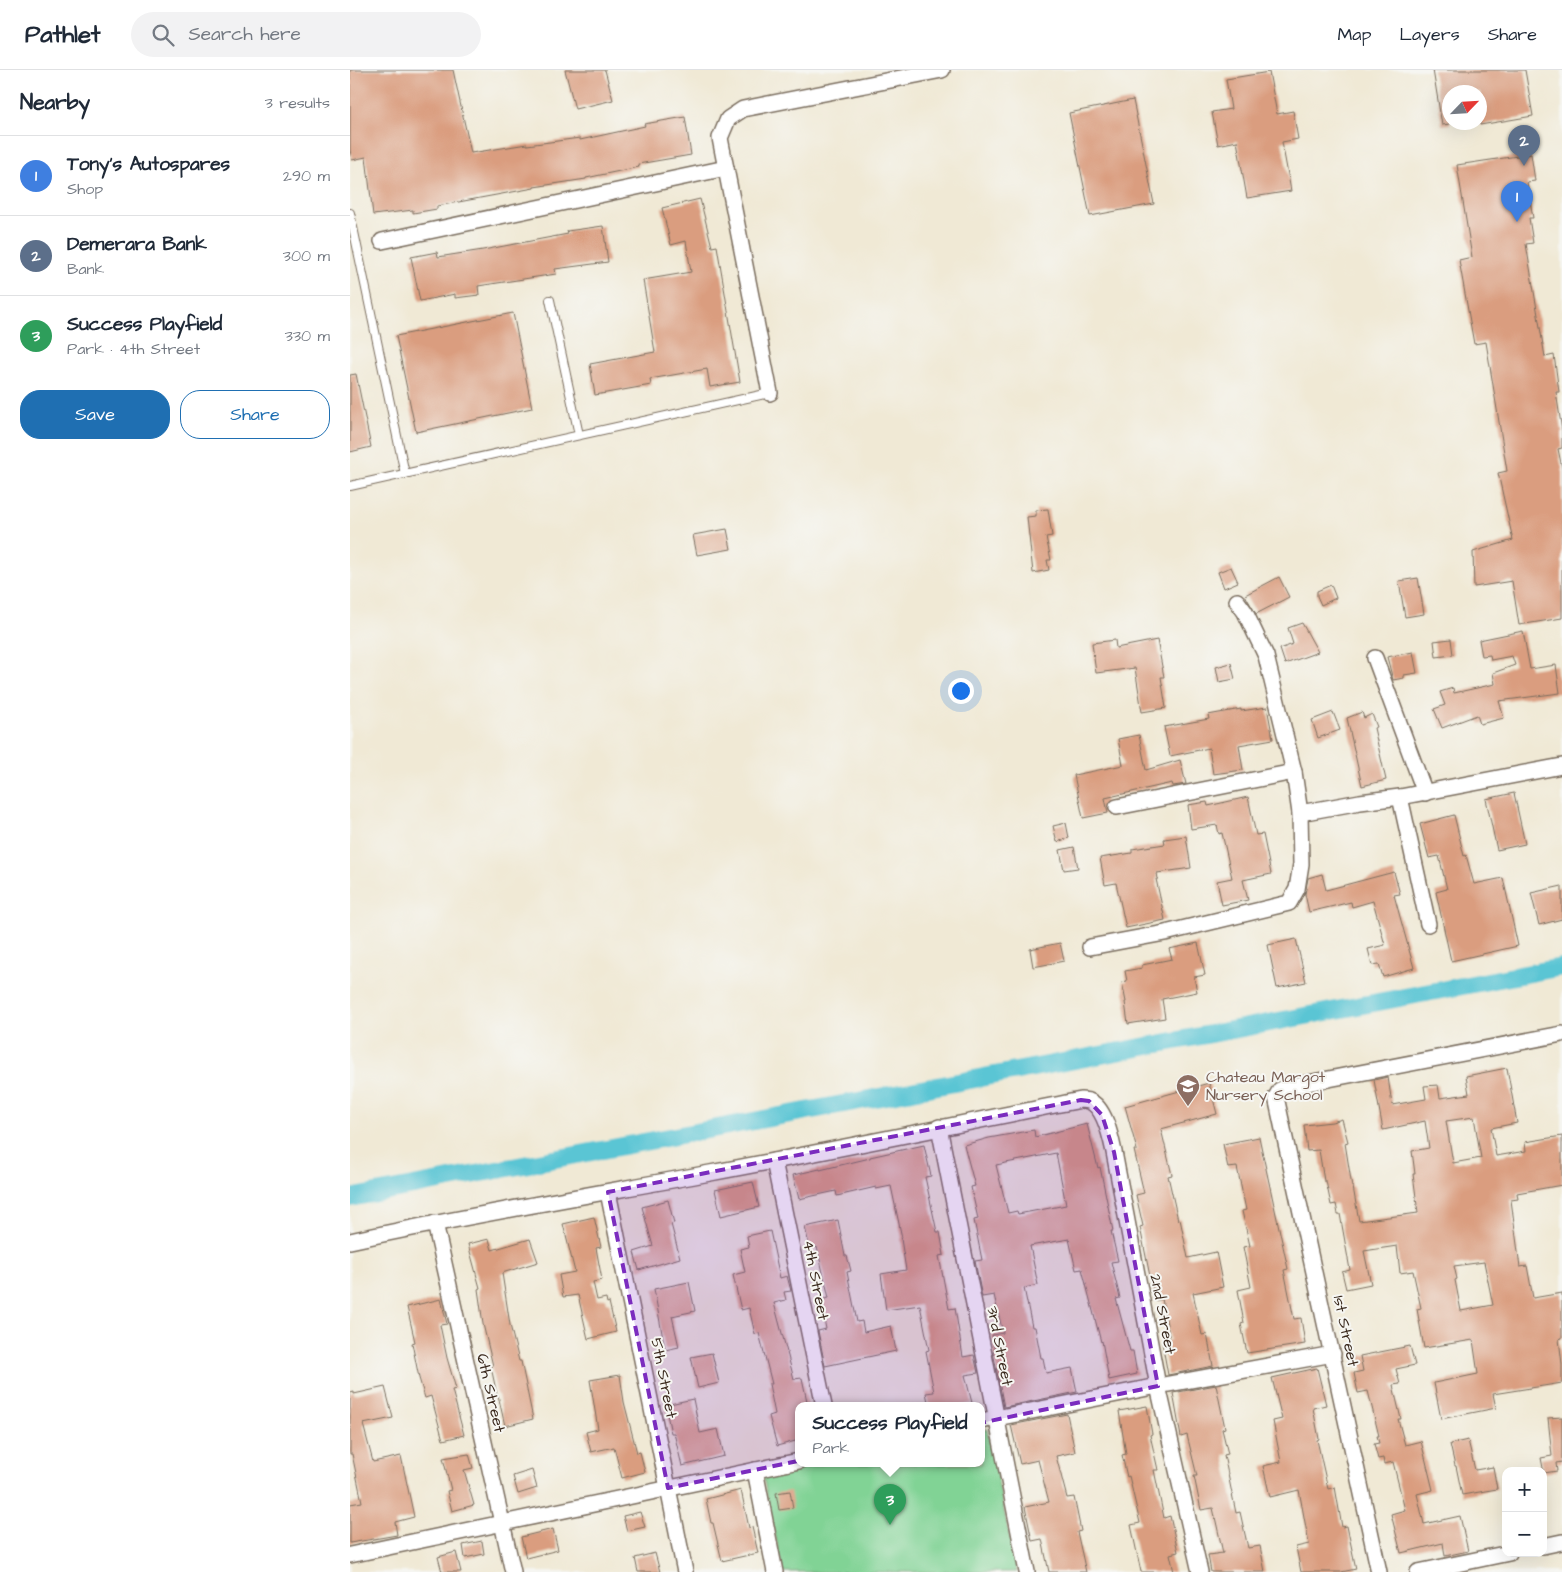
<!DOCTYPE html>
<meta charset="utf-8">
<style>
body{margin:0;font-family:"Architects Daughter",sans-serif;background:#f2f2f3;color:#1f2937}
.controls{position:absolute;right:15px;bottom:15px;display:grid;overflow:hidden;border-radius:10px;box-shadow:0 5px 20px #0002}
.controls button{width:45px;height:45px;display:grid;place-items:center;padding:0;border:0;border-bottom:1px solid #e0e1e3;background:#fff;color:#1f2937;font:25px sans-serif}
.compass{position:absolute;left:1092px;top:15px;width:45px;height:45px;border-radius:50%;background:#fff;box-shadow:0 5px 20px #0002;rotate:65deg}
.you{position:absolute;left:610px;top:620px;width:18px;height:18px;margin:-12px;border:4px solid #fff;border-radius:50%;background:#1a73e8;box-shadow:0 0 0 8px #1a73e833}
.badge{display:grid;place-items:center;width:32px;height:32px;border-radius:50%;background:#1f6fb2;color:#fff;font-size:16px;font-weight:700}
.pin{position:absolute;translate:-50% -41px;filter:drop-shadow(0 1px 2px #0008)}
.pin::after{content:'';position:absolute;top:26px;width:18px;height:15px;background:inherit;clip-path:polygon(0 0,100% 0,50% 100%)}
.popup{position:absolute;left:445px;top:1332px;width:190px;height:65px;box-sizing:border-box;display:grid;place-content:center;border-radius:10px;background:#fff;filter:drop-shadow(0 1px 4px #0005);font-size:16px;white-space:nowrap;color:#747a83}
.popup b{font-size:19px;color:#1f2937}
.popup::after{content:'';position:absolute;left:50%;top:100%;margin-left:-10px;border:10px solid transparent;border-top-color:#fff}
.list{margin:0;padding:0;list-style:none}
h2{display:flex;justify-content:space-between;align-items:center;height:65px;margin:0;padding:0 20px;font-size:21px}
h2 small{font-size:16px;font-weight:400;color:#747a83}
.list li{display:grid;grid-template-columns:32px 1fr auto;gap:15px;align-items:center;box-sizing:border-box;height:80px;padding:0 20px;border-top:1px solid #e0e1e3}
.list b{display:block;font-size:19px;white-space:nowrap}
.list p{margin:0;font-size:16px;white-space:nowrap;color:#747a83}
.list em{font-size:16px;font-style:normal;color:#747a83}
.actions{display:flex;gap:10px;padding:15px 20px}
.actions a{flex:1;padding:11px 0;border:1px solid #1f6fb2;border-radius:20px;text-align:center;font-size:18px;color:#1f6fb2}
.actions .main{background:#1f6fb2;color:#fff}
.icon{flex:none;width:28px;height:28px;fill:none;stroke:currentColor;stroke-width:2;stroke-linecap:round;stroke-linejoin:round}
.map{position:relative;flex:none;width:1212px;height:1502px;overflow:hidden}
header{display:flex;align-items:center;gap:30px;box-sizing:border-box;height:70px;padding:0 25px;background:#fff;border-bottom:1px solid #e0e1e3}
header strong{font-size:24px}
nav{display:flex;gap:28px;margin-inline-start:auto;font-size:18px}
.search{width:350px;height:45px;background:#f2f2f3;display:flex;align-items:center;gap:12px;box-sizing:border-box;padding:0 18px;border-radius:28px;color:#747a83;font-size:19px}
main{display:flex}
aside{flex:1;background:#fff}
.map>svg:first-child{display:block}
.green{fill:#81d395;stroke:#5e7e5a}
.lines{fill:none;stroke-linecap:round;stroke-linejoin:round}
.canal{stroke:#5ac5d4;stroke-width:18}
.building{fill:#da9d7f;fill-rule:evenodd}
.lane-casing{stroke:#7a6d5e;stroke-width:10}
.street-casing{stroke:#7a6d5e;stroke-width:18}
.lane{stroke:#fff;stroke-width:8}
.street{stroke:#fff;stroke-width:15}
.marked{fill:#7b2cbf;fill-opacity:0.2;stroke:#7b2cbf;stroke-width:4;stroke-dasharray:10 6;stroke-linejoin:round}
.labels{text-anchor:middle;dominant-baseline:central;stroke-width:4;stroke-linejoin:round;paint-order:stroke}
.education-label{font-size:16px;fill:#785e54;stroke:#f6f6f2;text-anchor:start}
.street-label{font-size:16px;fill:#3b2a1e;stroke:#f6f6f2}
</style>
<header>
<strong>Pathlet</strong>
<div class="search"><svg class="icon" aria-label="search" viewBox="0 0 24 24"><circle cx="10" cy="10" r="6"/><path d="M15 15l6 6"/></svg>Search here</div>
<nav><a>Map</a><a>Layers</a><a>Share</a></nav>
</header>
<main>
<aside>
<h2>Nearby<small>3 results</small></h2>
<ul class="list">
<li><span class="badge" style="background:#3f7fe0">1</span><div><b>Tony's Autospares</b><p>Shop</p></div><em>290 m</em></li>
<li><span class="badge" style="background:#5c6f8a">2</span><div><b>Demerara Bank</b><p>Bank</p></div><em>300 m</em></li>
<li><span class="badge" style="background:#2e9e5b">3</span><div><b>Success Playfield</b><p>Park · 4th Street</p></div><em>330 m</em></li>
</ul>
<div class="actions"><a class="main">Save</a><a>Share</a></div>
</aside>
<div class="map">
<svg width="1212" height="1502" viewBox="0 0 1212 1502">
<rect width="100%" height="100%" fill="#f6f6f2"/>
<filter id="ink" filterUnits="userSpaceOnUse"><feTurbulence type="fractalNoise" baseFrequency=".02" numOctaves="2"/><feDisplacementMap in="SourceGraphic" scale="10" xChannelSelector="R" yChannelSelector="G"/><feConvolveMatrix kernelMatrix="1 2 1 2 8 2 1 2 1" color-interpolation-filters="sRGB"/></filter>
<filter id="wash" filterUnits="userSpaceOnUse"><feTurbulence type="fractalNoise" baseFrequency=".0096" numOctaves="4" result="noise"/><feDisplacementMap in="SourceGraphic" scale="20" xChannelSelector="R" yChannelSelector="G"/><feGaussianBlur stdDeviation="1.12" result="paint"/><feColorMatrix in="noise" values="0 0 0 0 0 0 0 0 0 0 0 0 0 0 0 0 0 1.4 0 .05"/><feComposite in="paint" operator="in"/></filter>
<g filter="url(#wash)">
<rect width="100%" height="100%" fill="#f0e9d5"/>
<path class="green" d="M637,1359L667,1502H433L413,1407L475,1394H631V1360Z"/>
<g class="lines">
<path class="canal" d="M0,1128L1212,897"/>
</g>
<g id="blocks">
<g class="building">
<path d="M0,0H103L121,83L177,74V75L230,68V70L295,56L294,54L335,47L341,85L288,94L289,97L236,108V109L184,117V118L87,136V139L63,143V140L23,145L16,87L2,90L0,80Z"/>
<path d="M215,0H255L263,30L225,39Z"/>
<path d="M1083,0H1175L1183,46L1130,55V22H1100V54L1092,55Z"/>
<path d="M919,2L927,44L943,41L948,69L932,72L941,121L897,128L887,71L868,75L862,42L881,39L876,9Z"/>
<path d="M783,30L804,134L740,146L719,43Z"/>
<path d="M1181,84L1185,111L1177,112L1183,148H1179L1183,173L1176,174L1195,287L1204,285L1209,322H1206L1212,361V378L1208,379L1212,398V548L1169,555L1162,511L1124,517L1123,482L1163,470L1148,403L1157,401L1136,272L1124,274L1109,190L1122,187L1107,95Z"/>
<path d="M350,129L362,177L367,176L390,312L360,317L357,299L300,309L301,315L245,325L240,294L305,282L293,210L341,202L336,171L321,175L312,138Z"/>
<path d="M253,156L258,192L205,199L206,204L128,216L129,225L105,228V224L70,231L61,187L87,182L88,187L133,180L218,164L217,161Z"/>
<path d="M163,243L182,338L66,362L46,266Z"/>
<path d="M6,304L21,377L0,382V305Z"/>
<path d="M698,439L702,466L696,467L701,490H697L699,500L683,503L677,447L686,446V440Z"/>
<path d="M377,459L381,479L347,485L343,465Z"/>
<path d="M881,497L888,512L874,518L868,502Z"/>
<path d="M929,507L939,527L906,544L895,525Z"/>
<path d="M1068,508L1074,544L1055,547L1049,511Z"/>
<path d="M981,515L986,528L971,535L967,526V521Z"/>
<path d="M952,553L968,582L935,594L930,579L943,574L938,558Z"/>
<path d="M1173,561L1180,599L1206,595L1210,623L1149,631L1154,648L1130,654L1127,645L1092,658L1084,639L1095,635L1090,622L1103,618L1104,623L1145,614L1143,603L1165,595L1162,586L1141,590L1140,585L1132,586L1129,570Z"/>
<path d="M1101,569L1103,585L1086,587L1084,571Z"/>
<path d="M765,570L766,578L807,570L814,607H811L816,638L792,642L785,598L746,603L742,573Z"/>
<path d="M1063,582L1067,603L1054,605V608L1043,610L1037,587Z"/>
<path d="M881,593L885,609L869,612L866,597Z"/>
<path d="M917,637L923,669L889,675L893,700L863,704L859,678L820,686L814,657L859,649L858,645L891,639V641Z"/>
<path d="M983,642L990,660L968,668L962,650Z"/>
<path d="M1012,642L1014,648L1022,644L1027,657L1024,658L1036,710L1012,716L997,648Z"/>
<path d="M789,665L796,700L830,690L836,714L823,716L822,713L755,728L758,743L733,748L724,705L773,695L768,669Z"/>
<path d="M1164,723L1175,774L1147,780L1136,729Z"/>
<path d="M898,727L906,765L913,764L921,804L893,810L898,830L872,835L867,811L882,808L872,763L869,764L867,755L841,759L838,735L857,732L858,736Z"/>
<path d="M1104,745L1114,786L1116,785L1124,814L1153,808L1168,876L1101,891L1086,822L1097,819L1089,786L1079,788L1070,754Z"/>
<path d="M716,753L719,768L707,772L703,756Z"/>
<path d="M836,766L841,798L807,803L808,809H806L815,850L776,858L766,813L755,815L750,788L782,783V779L815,774L814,769Z"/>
<path d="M724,777L728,798L714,800L710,780Z"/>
<path d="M1044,802L1050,824L1044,825L1064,898L1033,907L1029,894L1022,895L1018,879L1035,875L1023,831L1002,837L1001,832L959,842L955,824L958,808L972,804L976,820Z"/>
<path d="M1212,816V849L1189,855L1181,823Z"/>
<path d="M946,869L956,912L927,918L918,875Z"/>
<path d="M710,873L714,891L683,897L680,879Z"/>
<path d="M848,873L855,905L844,907L847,922L812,929L815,948L778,954L775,932H776L772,912L777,911L775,901L792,898V895L822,889L819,879Z"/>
<path d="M1157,998L1167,1053L1141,1058L1146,1086L1176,1081L1175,1072L1212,1066V1115L1167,1123L1168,1129L1161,1130L1170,1197L1177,1196L1183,1228L1212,1223V1268L1209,1269L1212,1294V1313L1143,1324L1146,1338L1091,1349L1084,1313L1128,1304L1123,1270L1074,1278L1067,1239L1071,1238L1063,1201L1050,1203L1047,1176L1014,1181L1021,1214L996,1219L992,1202L1000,1200L990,1144H988L986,1134L981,1135L976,1111H974L969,1080L957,1081L954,1055L982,1052L992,1049L998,1072L995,1073L1002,1117H1003L1009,1151L1068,1143L1063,1104H1065L1062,1081L1079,1078L1075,1051L1033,1060L1024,1010L1038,1007L1042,1035L1076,1029L1074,1016L1088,1015L1090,1028L1119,1024L1116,1006ZM1124,1047L1131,1088L1103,1093L1096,1051ZM1134,1192L1143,1235L1111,1241L1105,1210L1107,1209L1104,1196Z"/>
<path d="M859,1013L867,1044L811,1059L822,1105L818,1106L828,1150L830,1149L838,1188L866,1182L873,1217L843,1223L852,1265L857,1264L863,1296L818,1305L812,1272L820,1270L812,1229L805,1231L790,1157L793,1156L786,1125L794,1123L784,1080H787L775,1036Z"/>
<path d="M737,1054L748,1098L750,1097L763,1161H761L768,1191L761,1192L770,1228L766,1229L780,1281H783L787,1304L759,1310L752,1271L751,1272L732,1199L726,1200L719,1169L680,1176L688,1215L674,1218L682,1257H685L691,1288H693L696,1303L722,1298L727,1322L654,1337L643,1282L645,1281L642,1265L653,1263L644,1225L632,1227L625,1191L632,1190L624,1150L628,1149L621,1117L625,1116L614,1075L639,1068L684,1060L685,1067ZM706,1083L716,1135L668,1144L667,1141L658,1143L646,1095Z"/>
<path d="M909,1067L938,1199L934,1200L944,1249L951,1248L955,1274L897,1283L891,1254L894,1253L888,1220L901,1217L893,1177L900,1176L892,1141L896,1140L887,1097L878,1098L873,1074Z"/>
<path d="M574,1075L581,1106L575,1107L587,1162H590L594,1185L589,1186L599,1239L605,1238L613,1287L624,1285L628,1303L615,1305L622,1333L610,1336H579L576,1323L584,1322L576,1281L579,1280L570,1235L536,1240L531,1204L556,1200L551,1169L552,1168L541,1116L526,1119V1117L487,1126L486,1121L449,1129L443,1105L470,1099V1100L520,1088V1087Z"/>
<path d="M403,1112L409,1137L371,1146L365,1120Z"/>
<path d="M318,1130L324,1153L321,1154L330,1188L289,1200L284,1182L303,1176L292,1137Z"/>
<path d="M244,1147L251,1177L246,1178L252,1210L243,1212L247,1230L256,1228L257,1233L259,1232L266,1262L238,1269L228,1225L213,1227L209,1205L225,1202L213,1154Z"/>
<path d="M488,1150L495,1186H497L501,1201L497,1202L507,1252L512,1251L514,1262L541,1256L546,1281L475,1296L468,1261L476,1259L470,1230L479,1228L467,1177L460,1179L455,1157Z"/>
<path d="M420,1161L430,1208L437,1206L441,1221L434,1222L436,1230L424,1233L444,1309L452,1308L458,1336H449V1370L427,1376L419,1346L425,1344L419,1314H422L409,1263L405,1264L399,1238L391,1240L383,1205L395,1202L390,1179L399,1177L397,1166Z"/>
<path d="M139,1169L142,1180L180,1169L188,1192L152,1203L160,1255L169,1291H171L183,1349L155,1356L148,1325H147L141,1297L143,1296L133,1254L128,1219L130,1218L118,1174Z"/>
<path d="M339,1212L345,1241L322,1246L329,1277L315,1280L304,1219Z"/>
<path d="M91,1229L97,1254L90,1255L97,1288L106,1319L102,1320L114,1365L93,1370L81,1326L75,1328L69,1308L62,1273L65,1272L57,1237Z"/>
<path d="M1060,1276L1065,1295L1046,1299L1050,1314L1043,1315L1051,1349H1048L1055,1375L1071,1371L1083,1420L1067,1424L1074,1454L1110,1446L1118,1481L1095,1486L1093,1473L1051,1483L1041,1444L1055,1440L1043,1392L1034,1394L1033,1388L1028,1389L1024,1374L1029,1373L1027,1366H1029L1018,1321L1008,1323L1004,1303L1013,1301L1010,1286Z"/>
<path d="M362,1283L369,1313L348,1318L341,1287Z"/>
<path d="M967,1298L976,1335L963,1338L969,1369L967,1370L978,1419L985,1417L992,1457L997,1456L1006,1499L991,1502H951L946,1477L959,1474L949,1420L920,1427L913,1396L931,1392L923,1351L932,1349L922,1308Z"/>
<path d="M270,1305L274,1332L287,1383L290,1382L295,1402L272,1408L264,1377L241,1382L236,1362L248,1359L240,1310Z"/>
<path d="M866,1315L875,1358L872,1359L878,1384L874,1385L886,1443L890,1442L898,1478L910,1476L915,1502H861L858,1485L873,1483L863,1438L851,1440L844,1406H847L837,1365L831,1367L823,1323Z"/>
<path d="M35,1317L43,1348L13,1354L23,1392L51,1386L64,1447L45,1452L47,1465L0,1473V1434L12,1432L2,1384H0V1323L4,1322V1324Z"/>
<path d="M343,1329L350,1363L368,1359L374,1386L332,1396L324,1363H321L315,1335Z"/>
<path d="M797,1336L802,1364L800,1365L808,1400H804L814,1448L820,1446L828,1482L820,1484L824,1502H791L781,1455L790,1453L779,1406L777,1407L772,1385L776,1384L769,1341Z"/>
<path d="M717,1344L725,1382L706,1386L717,1428L724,1427L731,1461L727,1462L736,1502H699L692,1469L682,1471L675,1437L699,1432L688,1390L670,1394L661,1355Z"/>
<path d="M1212,1347V1392L1206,1393L1207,1401L1194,1403L1191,1388L1202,1386L1198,1348Z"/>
<path d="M1118,1370L1125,1400L1143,1397L1147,1419L1112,1425L1106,1396H1105L1100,1374Z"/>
<path d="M119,1384L123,1398L114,1400L124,1435L102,1441L97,1421L101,1420L93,1388Z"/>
<path d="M182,1400L187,1418L168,1424L163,1406Z"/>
<path d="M391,1420L399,1458L402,1457L408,1483L372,1491L363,1453H361L356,1429Z"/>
<path d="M440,1421L443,1438L429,1440L426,1423Z"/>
<path d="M290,1442L295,1457L277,1461L273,1446Z"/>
<path d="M203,1459L208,1480L176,1488L171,1467Z"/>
<path d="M132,1471L134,1484L115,1488L113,1475Z"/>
<path d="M106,1482L111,1502H92L88,1487Z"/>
<path d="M305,1483L310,1502H288L285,1488Z"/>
</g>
</g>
</g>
<g filter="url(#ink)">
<use href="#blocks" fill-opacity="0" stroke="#7a6d5e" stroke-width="1"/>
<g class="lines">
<g class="lane-casing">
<g id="lane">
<path d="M0,143L55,404"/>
<path d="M200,230L229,365"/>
<path d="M0,416L420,323"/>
</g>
</g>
<g class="street-casing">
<g id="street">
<path d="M32,171L376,98"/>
<path d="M420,323L370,68L378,49L393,39L592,0"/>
<path d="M1025,588L1075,723"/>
<path d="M1050,727L1078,854"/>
<path d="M767,737L944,702"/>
<path d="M950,743L1010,732L1050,727L1212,696"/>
<path d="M740,877L815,863L939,833L947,819L951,794L950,743L944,702L916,586L895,542L887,531"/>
<path d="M589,1057L677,1502"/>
<path d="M424,1091L474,1336"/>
<path d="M258,1122L335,1502"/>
<path d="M85,1153L163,1502"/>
<path d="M0,1171C119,1145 240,1125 360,1103C484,1080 608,1054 731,1030C732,1030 739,1031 739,1031C755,1037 761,1068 764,1082L808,1316L850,1502"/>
<path d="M631,1351L808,1316L983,1284"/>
<path d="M405,1400L425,1502"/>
<path d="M1193,1476L1212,1472"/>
<path d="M0,1485L449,1391"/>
<path d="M1029,1502L926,1027L930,1020L937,1017L1212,964"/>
<path d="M1068,1502L1159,1483"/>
</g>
</g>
<use href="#lane" class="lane"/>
<use href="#street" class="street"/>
</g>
</g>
<path class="marked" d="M731,1030L739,1031L752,1045L764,1082L808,1316L318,1418L258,1122Z"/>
<defs>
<g id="school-pin" transform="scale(1.25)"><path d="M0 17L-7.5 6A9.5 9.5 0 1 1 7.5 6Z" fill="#8d6e63" stroke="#f6f6f2"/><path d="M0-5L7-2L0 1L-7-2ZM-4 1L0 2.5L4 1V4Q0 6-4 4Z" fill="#fff"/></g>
</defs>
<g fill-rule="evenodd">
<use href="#school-pin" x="838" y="1016"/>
</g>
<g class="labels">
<g class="education-label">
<text x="856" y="1007">Chateau Margot<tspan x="856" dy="18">Nursery School</tspan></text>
</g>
<g class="street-label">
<text transform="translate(466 1210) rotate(79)">4th Street</text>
<text transform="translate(813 1244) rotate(79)">2nd Street</text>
<text transform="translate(996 1261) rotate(78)">1st Street</text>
<text transform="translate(650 1276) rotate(79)">3rd Street</text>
<text transform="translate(314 1308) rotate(79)">5th Street</text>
<text transform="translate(141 1323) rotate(77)">6th Street</text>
</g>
</g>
</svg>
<div class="controls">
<button>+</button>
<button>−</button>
</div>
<svg class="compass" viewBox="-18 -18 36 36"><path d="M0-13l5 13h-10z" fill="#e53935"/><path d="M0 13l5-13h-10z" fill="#747a83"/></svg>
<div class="you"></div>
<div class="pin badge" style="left:1167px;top:152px;background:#3f7fe0">1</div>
<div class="pin badge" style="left:1174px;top:96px;background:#5c6f8a">2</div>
<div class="pin badge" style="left:540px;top:1455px;background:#2e9e5b">3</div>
<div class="popup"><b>Success Playfield</b>Park</div>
</div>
</main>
